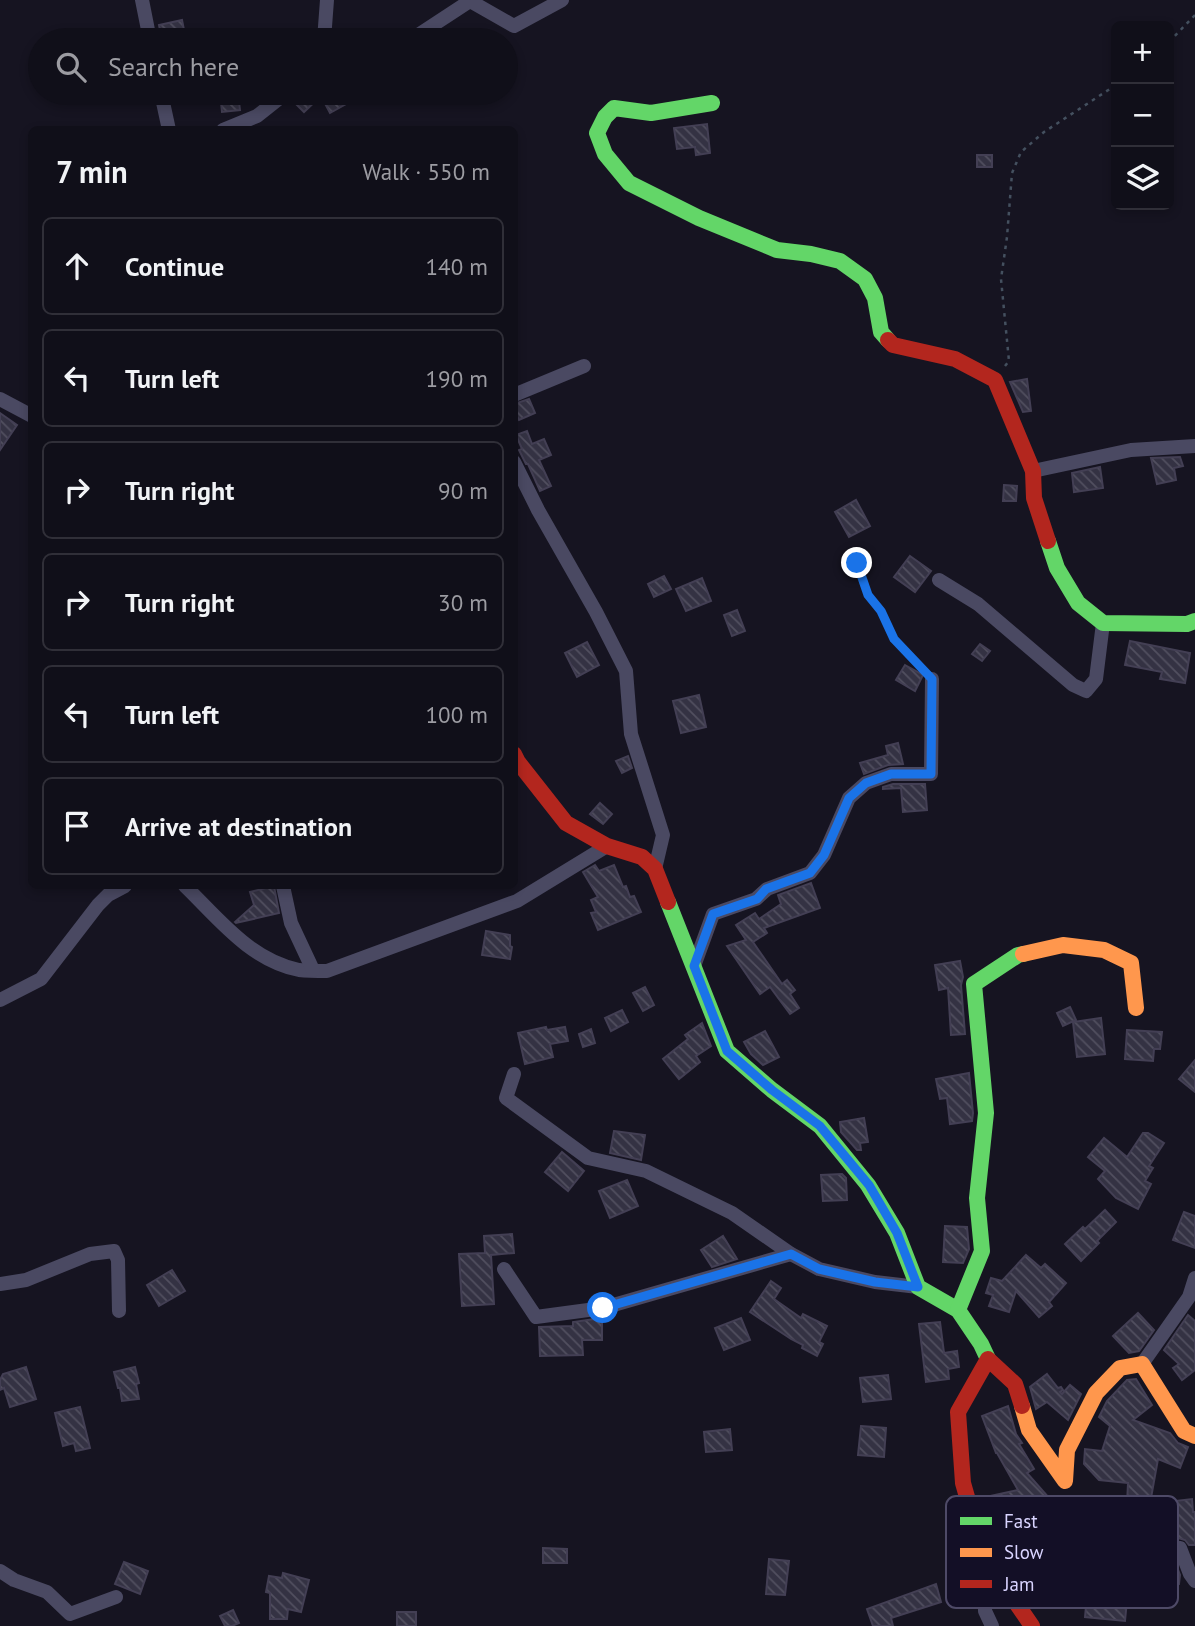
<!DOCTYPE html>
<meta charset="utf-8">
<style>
body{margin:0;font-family:"PT Sans",sans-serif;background:#191822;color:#f1f3f6}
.controls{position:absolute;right:21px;top:21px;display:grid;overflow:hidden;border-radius:10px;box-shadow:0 4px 10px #0003}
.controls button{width:63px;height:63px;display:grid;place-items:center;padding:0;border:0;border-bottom:2px solid #302f38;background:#100f19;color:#f1f3f6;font:35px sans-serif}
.stop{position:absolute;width:21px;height:21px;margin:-16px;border:5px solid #1a73e8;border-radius:50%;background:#fff}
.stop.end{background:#1a73e8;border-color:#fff;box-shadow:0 2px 7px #0008}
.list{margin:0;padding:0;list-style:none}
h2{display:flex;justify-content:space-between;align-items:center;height:91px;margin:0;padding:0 28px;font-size:30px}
h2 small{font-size:23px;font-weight:400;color:#9c9ca2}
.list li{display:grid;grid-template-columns:46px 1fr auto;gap:21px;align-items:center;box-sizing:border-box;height:98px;margin:0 14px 14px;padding:0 14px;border:2px solid #302f38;border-radius:10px}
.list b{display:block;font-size:26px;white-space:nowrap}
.list em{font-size:23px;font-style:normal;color:#9c9ca2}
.icon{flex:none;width:38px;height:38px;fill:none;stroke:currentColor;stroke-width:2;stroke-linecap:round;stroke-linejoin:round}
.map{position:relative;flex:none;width:1195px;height:1626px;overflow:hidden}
.search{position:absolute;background:#100f19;box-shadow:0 4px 10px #0003;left:28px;top:28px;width:490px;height:77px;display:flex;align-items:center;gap:18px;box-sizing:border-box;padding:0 24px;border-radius:38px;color:#9c9ca2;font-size:26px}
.panel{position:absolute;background:#100f19;box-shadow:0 4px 10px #0003;left:28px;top:126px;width:490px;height:763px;border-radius:10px}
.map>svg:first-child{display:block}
.building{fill:url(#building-back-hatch);stroke:#433f54;stroke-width:2}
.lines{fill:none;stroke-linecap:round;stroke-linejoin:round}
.path{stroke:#44505f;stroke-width:2.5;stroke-dasharray:3.5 5;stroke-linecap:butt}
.street{stroke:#4a4962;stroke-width:14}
.fast{stroke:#63d668;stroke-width:16}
.slow{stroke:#ff974d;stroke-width:16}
.jam{stroke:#b3261e;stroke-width:16}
.route{stroke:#1a73e8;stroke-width:9}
.key{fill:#130f26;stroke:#4e4a67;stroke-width:2}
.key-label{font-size:19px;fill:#d9d4ff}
</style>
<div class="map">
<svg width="1195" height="1626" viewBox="0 0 1195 1626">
<defs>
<pattern id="building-back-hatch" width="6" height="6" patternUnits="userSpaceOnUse" patternTransform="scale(1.75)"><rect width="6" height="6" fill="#343243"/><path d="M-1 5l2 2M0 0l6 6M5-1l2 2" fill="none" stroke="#514f5f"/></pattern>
</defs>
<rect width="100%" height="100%" fill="#161421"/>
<g class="building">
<path d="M182,20L186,40H162L159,25Z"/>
<path d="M220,93H238L240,110L222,112Z"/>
<path d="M307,93H366L330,113L321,96L304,112L295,103Z"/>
<path d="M707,124L710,153L696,155L695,147L677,149L674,128Z"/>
<rect x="977" y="155" width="15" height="12"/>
<path d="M1027,379L1031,411L1023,412L1010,382Z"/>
<path d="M529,399L535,413L519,420L514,411V404Z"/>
<path d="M0,413L17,425L0,450Z"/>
<path d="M527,431L532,444L544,439L551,455L539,460L551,486L540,491L528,464H526L519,450L522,449L516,435Z"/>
<path d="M1180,457L1183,466L1174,468L1176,480L1157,484L1151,458Z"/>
<path d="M1100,467L1103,488L1074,492L1072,473Z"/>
<path d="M1004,485L1017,486L1016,501H1003Z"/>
<path d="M856,500L870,526L849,537L835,512Z"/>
<path d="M910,556L931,571L915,592L894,577Z"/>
<path d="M664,576L671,589L654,597L648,584Z"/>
<path d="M702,578L711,601L686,611L676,589Z"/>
<path d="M737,610L745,631L732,636L724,615Z"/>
<path d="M1130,641L1190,653L1185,683L1160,679L1162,672L1125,665Z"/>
<path d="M587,642L599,665L577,677L565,653Z"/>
<path d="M980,644L990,651L982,661L972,654Z"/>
<path d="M905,665L923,675L915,691L896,680Z"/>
<path d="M699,695L706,727L681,733L673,701Z"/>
<path d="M898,743L903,764L888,765L864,774L860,763L888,755L886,746Z"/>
<path d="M628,756L632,768L622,773L616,761Z"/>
<path d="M893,784H925L927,810L903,812L901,788L883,789V787Z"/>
<path d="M600,803L612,814L603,824L590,814Z"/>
<path d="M595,865L599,871L614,865L623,887L626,886L630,897L634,896L641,912L598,930L591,913L596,912L591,900L598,897L583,872Z"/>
<path d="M811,883L820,908L764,928L767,933L753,942L782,984L787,980L795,990L790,994L799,1008L790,1014L770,987L760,994L727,946L746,940L736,925L755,913L759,919L781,904L778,895Z"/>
<path d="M274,886L279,913L236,923L235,922L254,905L250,892Z"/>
<path d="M486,931L510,935V946L512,947L510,959L482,955Z"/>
<path d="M960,961L963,977L961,985L965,1034L951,1035L948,988L939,990L935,965Z"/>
<path d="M645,987L654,1005L643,1011L633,993Z"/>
<path d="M1070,1007L1076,1020L1063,1026L1057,1013Z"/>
<path d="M622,1010L628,1022L611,1031L605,1018Z"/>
<path d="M1101,1018L1105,1054L1077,1057L1073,1022Z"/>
<path d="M702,1023L711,1046L696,1056L700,1062L679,1079L663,1059L688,1039L685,1035Z"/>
<path d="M546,1027L547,1030L565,1027L568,1041L550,1044L553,1057L525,1064L518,1033Z"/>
<path d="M591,1029L595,1043L583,1047L579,1034Z"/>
<path d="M1127,1030L1162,1032L1160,1049H1154L1153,1061L1125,1059Z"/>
<path d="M765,1031L779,1057L763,1065L751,1054L744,1042Z"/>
<path d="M1195,1060V1092L1179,1079Z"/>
<path d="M969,1073L973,1113L972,1121L950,1124L947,1098L940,1099L936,1079Z"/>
<path d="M864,1118L868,1142L860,1143L861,1150H857L841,1132L840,1122Z"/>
<path d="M614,1131L645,1135L641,1160L610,1153Z"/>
<path d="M1143,1133H1148L1164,1143L1149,1166L1153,1168L1145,1181L1151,1184L1138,1209L1116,1198L1098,1179L1105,1171L1088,1157L1104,1138L1127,1157Z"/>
<path d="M562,1152L584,1171L568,1191L545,1172Z"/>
<path d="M842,1174L846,1178L847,1200L823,1201L821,1175Z"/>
<path d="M627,1180L638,1206L610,1218L599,1191Z"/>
<path d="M1105,1210L1116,1222L1097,1241L1099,1243L1081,1261L1065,1244L1083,1227L1085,1229Z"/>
<path d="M1184,1212L1195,1216V1248L1173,1240Z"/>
<path d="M945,1226L967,1227L969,1249L963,1263L943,1262Z"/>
<path d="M512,1234L514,1253L491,1255L494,1304L462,1306L459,1254L485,1253L484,1236Z"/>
<path d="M723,1236L737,1259L712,1267L701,1250Z"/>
<path d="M1026,1255L1041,1268L1045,1264L1066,1283L1049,1302L1052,1306L1039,1317L1016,1291L1009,1312L989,1306L993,1295L986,1293L991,1278L1002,1281Z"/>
<path d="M172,1270L185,1291L159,1306L147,1285Z"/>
<path d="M771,1281L781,1288L774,1299L801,1318L803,1314L827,1326L819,1342L823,1344L817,1356L802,1348L803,1345L791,1339L750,1312Z"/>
<path d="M1138,1313L1154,1330L1139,1351L1129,1353L1113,1336Z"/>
<path d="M1188,1315L1195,1321V1370L1182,1380L1173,1368L1179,1364L1164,1350Z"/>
<path d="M602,1318V1340H582L583,1355L540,1356L539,1327L573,1326V1322Z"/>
<path d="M741,1318L750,1340L724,1350L715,1328Z"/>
<path d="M940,1322L944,1353L957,1351L959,1367L948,1369L949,1379L926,1382L919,1324Z"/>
<path d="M26,1367L36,1399L10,1407L4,1388L0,1390V1380L3,1374Z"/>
<path d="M135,1367L139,1383L136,1384L139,1399L122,1401L120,1388H118L114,1372Z"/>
<path d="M1047,1374L1058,1388L1061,1387L1063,1390L1060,1392L1062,1394L1070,1385L1081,1394L1068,1420L1047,1402L1036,1409L1030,1387Z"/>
<path d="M888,1375L891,1399L863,1402L860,1378Z"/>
<path d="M1136,1379L1152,1405L1133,1420L1170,1433L1178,1443L1188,1447L1180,1468L1158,1459L1151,1498H1159L1158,1503L1192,1499L1193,1512H1195V1545H1189L1185,1540L1178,1538L1177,1528L1126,1526L1128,1483L1099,1480L1084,1464L1085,1449L1102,1451L1110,1426L1099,1417L1107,1401L1127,1380Z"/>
<path d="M1008,1406L1016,1434L1022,1443L1019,1444L1034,1469L1027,1473L1049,1498L1022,1522L1013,1512L987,1517L981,1498L1018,1490L997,1453H996L982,1416Z"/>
<path d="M80,1407L90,1448L76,1451L74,1443L63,1446L55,1413Z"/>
<path d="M861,1426L886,1428L884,1457L858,1455Z"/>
<path d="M730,1429L732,1450L706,1452L704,1432Z"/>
<path d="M543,1548L567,1549V1563H543Z"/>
<path d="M1158,1557L1174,1559L1180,1575L1179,1584L1144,1581Z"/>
<path d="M769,1559L789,1561L785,1595L766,1594Z"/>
<path d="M124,1562L148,1571L140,1594L115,1584Z"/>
<path d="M283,1573L309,1580L301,1612L288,1609L287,1619H270V1593L266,1592L269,1576L282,1578Z"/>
<path d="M1067,1576L1128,1590L1125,1621L1085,1617L1086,1606L1055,1604L1057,1577Z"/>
<path d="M936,1584L941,1602L891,1618L893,1626H873L867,1609Z"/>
<path d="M233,1610L239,1623L232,1626H225L220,1616Z"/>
<rect x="397" y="1612" width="19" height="14"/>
</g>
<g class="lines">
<g class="path">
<path d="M1169,42L1195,15"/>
<path d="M1005,366L1009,361L1001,279L1007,237L1012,173L1021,152L1044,132L1116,85"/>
<path d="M857,563L868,595L881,611L894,639L922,669"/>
</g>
<g class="street">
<path d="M142,0L150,40"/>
<path d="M324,40L327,0"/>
<path d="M405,40L415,37L470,1L514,26L562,0"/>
<path d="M161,93L169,130"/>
<path d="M223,130L257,116L286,93"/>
<path d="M514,395L584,366"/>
<path d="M0,399L32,416"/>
<path d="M514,462L538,510L596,612L626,671L631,734L663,835L655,869"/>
<path d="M1033,471L1131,450L1195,446"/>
<path d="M939,580L978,604L1073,685L1086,691L1096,679L1103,623"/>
<path d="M185,886C219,919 250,960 299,970C308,971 318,971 327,971L517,901L607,846"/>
<path d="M283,886L291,923L313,970"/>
<path d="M694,966L713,914L756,899L767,889L810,873L824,855L849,798L866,783L891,774H931L932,679"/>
<path d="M0,1000L41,979L98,905L108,895L125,886"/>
<path d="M514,1074L506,1098L588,1158L646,1171L732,1213L791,1254L819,1269L875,1282L918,1287"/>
<path d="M504,1269L536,1317L603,1308L791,1254"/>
<path d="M0,1284L26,1280L90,1254L114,1251L118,1260L119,1311"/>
<path d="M1142,1364L1189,1297L1195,1278"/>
<path d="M0,1571L14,1580L47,1592L70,1614L116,1597"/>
<path d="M992,1626L985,1611V1589L997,1574L1068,1566L1133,1581L1154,1546L1180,1548L1190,1574L1195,1581"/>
</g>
<g class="fast">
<path d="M712,103L651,113L614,108L605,117L597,133L605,154L629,183L699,218L777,250L811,254L840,261L865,279L875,298L881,332L888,340"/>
<path d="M1048,541L1057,568L1078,603L1103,623L1187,624L1195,621"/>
<path d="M668,902L727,1051L772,1090L820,1126L868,1185L897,1233L918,1287L958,1310L981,1344L988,1359"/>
<path d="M958,1310L982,1251L977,1198L986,1113L974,984L1018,955L1023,954"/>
</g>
<g class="slow">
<path d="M1023,954L1063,945L1104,950L1131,963L1136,1008"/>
<path d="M1022,1406L1029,1430L1065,1481L1067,1450L1096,1393L1120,1368L1142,1364L1184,1431L1195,1436"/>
</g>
<g class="jam">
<path d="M888,340L893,345L955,359L995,380L1033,471L1034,498L1048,541"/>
<path d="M514,754L518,762L566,823L607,846L642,857L655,869L668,902"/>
<path d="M1022,1406L1015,1384L988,1359L958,1412L963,1483L984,1556L1032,1626"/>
</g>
</g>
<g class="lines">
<path class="route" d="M603,1308L791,1254L819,1269L875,1282L918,1287L897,1233L869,1185L820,1126L772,1090L727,1051L694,966L713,914L757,899L766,889L810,873L824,855L849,798L866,783L891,774H931L932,679L894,639L881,611L868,595L857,563"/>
</g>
<rect x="946" y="1496" width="232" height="112" rx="10" class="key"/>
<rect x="960" y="1517" width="32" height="8" fill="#63d668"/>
<rect x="960" y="1548" width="32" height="9" fill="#ff974d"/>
<rect x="960" y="1580" width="32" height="8" fill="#b3261e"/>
<g class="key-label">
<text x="1004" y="1528">Fast</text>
<text x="1004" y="1559">Slow</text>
<text x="1004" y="1591">Jam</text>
</g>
</svg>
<div class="controls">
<button>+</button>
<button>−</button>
<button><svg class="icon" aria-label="layers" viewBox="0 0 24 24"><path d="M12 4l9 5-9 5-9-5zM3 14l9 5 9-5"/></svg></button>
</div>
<div class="stop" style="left:603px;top:1308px"></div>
<div class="stop end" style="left:857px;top:563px"></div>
<div class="search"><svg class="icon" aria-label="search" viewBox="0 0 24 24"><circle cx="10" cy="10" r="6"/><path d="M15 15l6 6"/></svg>Search here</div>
<section class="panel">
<h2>7 min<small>Walk · 550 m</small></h2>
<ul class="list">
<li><svg class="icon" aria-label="ahead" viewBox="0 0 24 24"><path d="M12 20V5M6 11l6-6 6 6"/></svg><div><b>Continue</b></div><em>140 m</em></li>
<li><svg class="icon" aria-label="left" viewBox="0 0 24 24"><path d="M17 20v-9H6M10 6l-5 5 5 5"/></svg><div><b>Turn left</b></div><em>190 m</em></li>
<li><svg class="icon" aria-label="right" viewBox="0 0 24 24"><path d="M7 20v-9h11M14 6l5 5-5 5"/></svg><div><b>Turn right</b></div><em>90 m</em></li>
<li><svg class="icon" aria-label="right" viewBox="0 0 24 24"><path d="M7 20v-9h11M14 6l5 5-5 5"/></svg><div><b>Turn right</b></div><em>30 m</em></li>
<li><svg class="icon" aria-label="left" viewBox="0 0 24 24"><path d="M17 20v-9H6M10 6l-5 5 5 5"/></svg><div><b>Turn left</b></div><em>100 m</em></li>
<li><svg class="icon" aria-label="arrive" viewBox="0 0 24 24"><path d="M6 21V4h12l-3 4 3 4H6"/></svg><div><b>Arrive at destination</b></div></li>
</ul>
</section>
</div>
